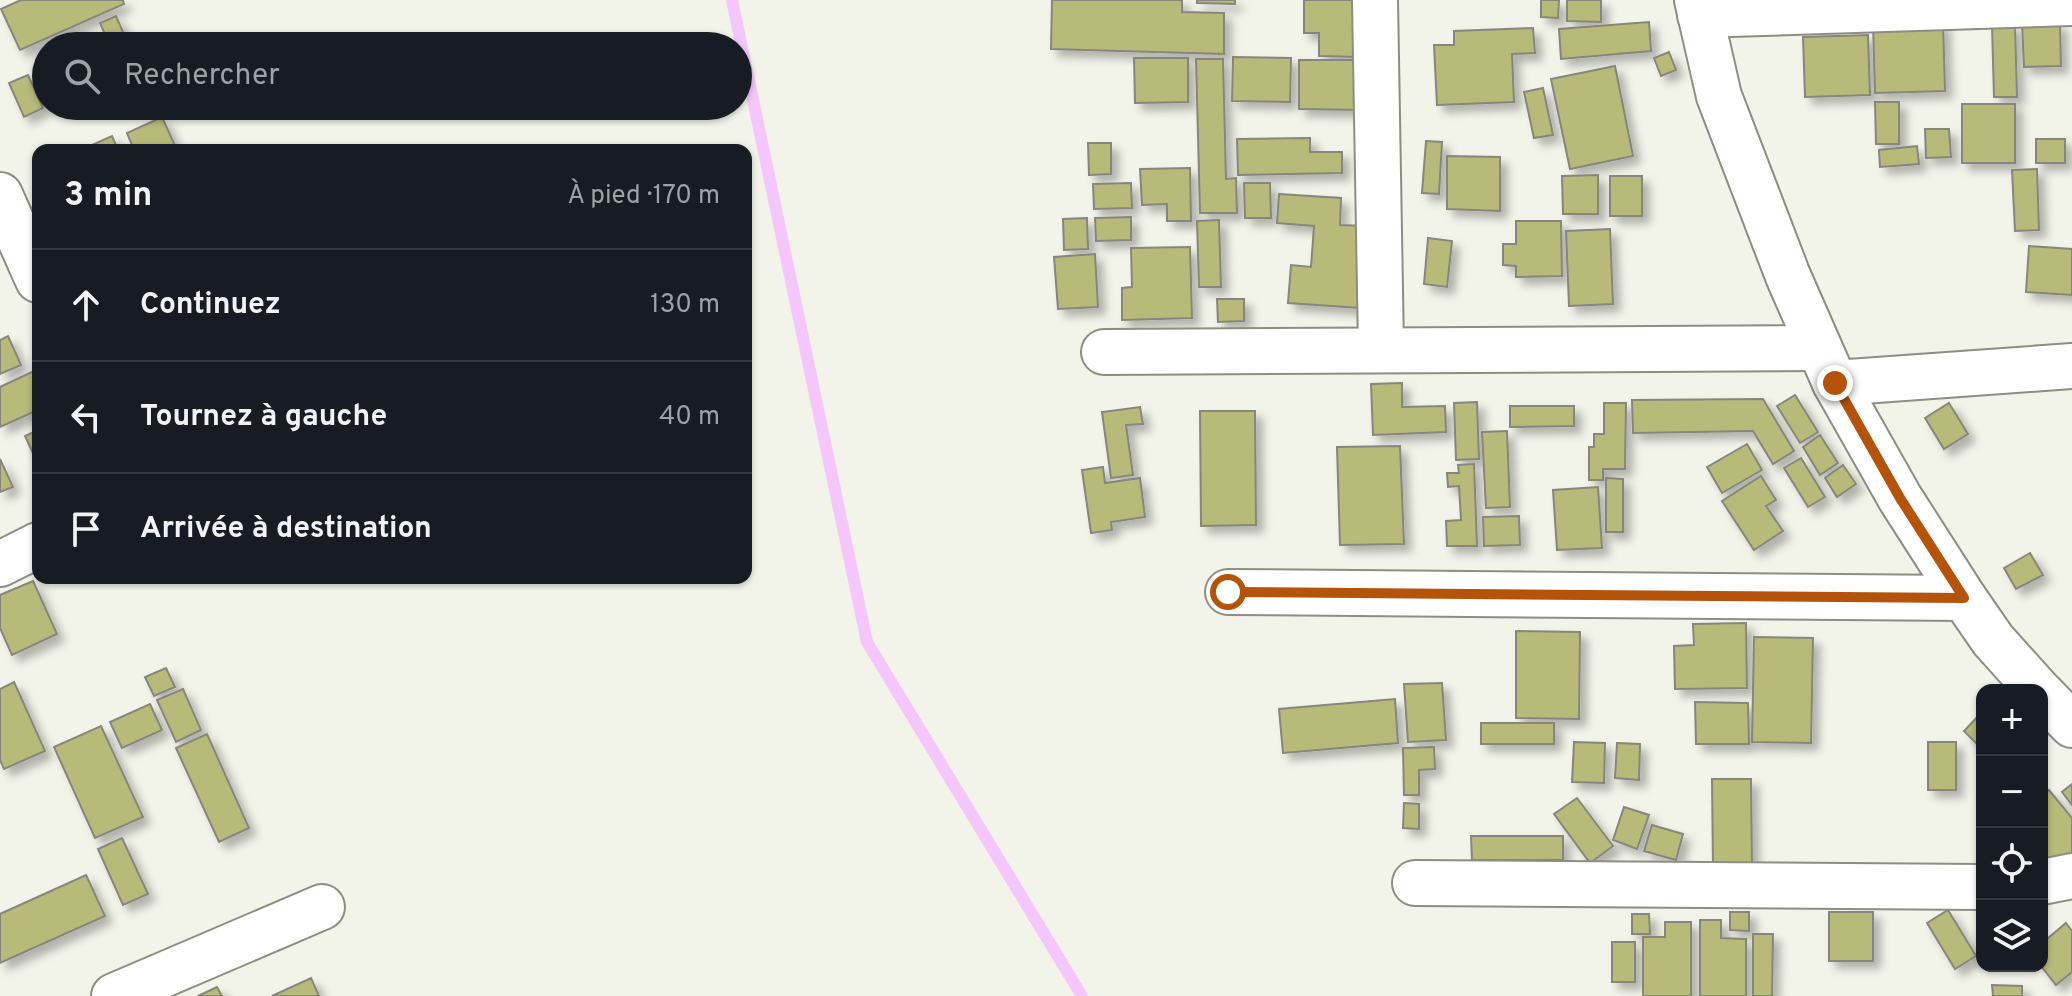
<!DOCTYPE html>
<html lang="fr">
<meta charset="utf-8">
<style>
body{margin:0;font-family:Overpass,sans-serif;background:#20242c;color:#f1f3f6}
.controls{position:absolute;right:24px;bottom:24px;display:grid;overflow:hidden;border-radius:16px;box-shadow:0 2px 6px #0004}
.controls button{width:72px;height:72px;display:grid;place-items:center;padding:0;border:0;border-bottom:2px solid #363941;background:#171b24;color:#f1f3f6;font:40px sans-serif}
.stop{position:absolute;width:24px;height:24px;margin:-18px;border:6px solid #b45309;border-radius:50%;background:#fff}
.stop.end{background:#b45309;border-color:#fff;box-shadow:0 2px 8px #0008}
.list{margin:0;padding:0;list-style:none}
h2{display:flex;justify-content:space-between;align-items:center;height:104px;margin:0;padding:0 32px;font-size:34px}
h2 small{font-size:26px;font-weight:400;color:#9ea1a6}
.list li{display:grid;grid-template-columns:52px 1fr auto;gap:24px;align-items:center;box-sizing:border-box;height:112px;padding:0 32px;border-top:2px solid #363941}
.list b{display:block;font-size:30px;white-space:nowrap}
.list em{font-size:26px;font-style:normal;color:#9ea1a6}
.icon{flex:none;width:44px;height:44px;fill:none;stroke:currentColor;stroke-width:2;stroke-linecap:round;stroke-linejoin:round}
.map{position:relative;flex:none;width:2072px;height:996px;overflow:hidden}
.search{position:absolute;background:#171b24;box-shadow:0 2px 6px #0004;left:32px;top:32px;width:720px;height:88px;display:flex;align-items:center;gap:20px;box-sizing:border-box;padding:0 28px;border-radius:44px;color:#9ea1a6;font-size:30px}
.panel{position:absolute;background:#171b24;box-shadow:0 2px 6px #0004;left:32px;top:144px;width:720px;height:440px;border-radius:16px}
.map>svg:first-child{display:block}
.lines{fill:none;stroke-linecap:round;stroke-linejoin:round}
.stream{stroke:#f4c6fb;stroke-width:12}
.building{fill:#b8ba79;stroke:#86867d;stroke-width:2;filter:url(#shadow)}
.minor-casing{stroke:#8c8d83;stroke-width:48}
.minor{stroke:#fff;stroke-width:44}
.route{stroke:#b45309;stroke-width:10}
</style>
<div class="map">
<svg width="2072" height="996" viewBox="0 0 2072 996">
<defs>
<filter id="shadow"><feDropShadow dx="7" dy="7" stdDeviation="4" flood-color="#0004"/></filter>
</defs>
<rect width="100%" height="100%" fill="#f2f3e9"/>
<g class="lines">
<path class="stream" d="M732,0L867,642L1082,996"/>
</g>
<g class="building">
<path d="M21,0H123L124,4L20,50L1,9Z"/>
<path d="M1052,0H1182V12L1224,13V54L1051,49Z"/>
<path d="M1197,0H1235V4L1197,3Z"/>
<path d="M1304,0H1358L1359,57L1319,56V33H1304Z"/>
<path d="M1541,0H1559L1558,18L1541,17Z"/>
<path d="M1567,0H1601V22L1567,21Z"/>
<path d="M116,16L129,46H110L100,23Z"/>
<path d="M1649,22L1651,51L1561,59L1559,29Z"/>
<path d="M1943,22L1945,91L1875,93L1873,24Z"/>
<path d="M2060,23L2061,66L2024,67L2022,24Z"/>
<path d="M2015,24L2017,97H1994L1992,25Z"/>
<path d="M1533,28L1535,53L1512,54L1514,102L1437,105L1434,45H1454V31Z"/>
<path d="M1868,35L1870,95L1805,97L1803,37Z"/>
<path d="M1669,52L1676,70L1661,76L1654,58Z"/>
<path d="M1233,57L1291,58L1290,102L1232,101Z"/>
<path d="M1134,58H1188V102L1135,103Z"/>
<path d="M1196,59H1223L1226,179L1236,178L1237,213H1200Z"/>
<path d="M1299,60H1360V110L1299,109Z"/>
<path d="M1615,66L1633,156L1570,169L1551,79Z"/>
<path d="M28,75L43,108L24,117L9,83Z"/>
<path d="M1543,88L1553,135L1534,138L1524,92Z"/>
<path d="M1875,102H1899V144H1876Z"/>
<rect x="1962" y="104" width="53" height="59"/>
<path d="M162,117L177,150H134L127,133Z"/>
<path d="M1925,129H1949L1951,157L1926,158Z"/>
<path d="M112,136L118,150H81Z"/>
<path d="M1310,138V152H1342V173L1238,175L1237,139Z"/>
<rect x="2036" y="139" width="29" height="24"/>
<path d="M1426,141L1442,142L1439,194L1422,193Z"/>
<path d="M1088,143H1111V174L1089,175Z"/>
<path d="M1917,146L1919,164L1880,167L1879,150Z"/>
<path d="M1447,156L1500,157V211L1447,209Z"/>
<path d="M1190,168L1191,221H1167V204L1142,205L1140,169Z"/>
<path d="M2037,169L2039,230L2015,231L2012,170Z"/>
<path d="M1598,175V214H1563L1562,176Z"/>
<rect x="1610" y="176" width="32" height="40"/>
<path d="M1131,183L1132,208L1094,209L1093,184Z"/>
<path d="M1244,183H1270L1271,218H1245Z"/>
<path d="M1279,194L1341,198L1340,225L1366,226L1360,308L1288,303L1291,265L1311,267L1314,226L1277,223Z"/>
<path d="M1131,217V240L1096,241L1095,218Z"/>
<path d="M1087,218L1088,249L1064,250L1063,219Z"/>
<path d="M1219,220L1221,287H1199L1197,221Z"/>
<path d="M1516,221H1561L1562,276L1516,277V266L1503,265V244H1516Z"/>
<path d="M1610,229L1613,304L1569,306L1566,231Z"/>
<path d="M1428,238L1452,241L1447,287L1424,284Z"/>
<path d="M2029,246L2072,249V295L2026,292Z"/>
<path d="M1190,247L1192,318L1122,320V288L1132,287L1131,248Z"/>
<path d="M1095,254L1098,307L1058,309L1054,257Z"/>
<path d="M1217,299H1244V321L1218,322Z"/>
<path d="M8,336L21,365L0,374V340Z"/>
<path d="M38,369V410L0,427V387Z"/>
<path d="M1402,383V407L1445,406L1446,432L1373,435L1371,384Z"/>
<path d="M1795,395L1818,432L1800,443L1777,406Z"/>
<path d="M1763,399L1794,451L1773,464L1753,431L1633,433L1632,400Z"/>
<path d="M1477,402L1479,459L1456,460L1454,403Z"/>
<path d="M1604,403H1626L1625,469H1603V480H1589V447H1594V434H1604Z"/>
<path d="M1949,403L1968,434L1944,449L1925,418Z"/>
<path d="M1510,406H1574V426L1510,427Z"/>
<path d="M1140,407L1143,424L1126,425L1133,475L1111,478L1102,412Z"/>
<path d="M1200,411H1255L1256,525L1201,526Z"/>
<path d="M38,430V464L25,436Z"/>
<path d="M1507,431L1510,507L1486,508L1482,432Z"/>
<path d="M1820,435L1838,463L1820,475L1803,447Z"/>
<path d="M1747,444L1762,470L1722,493L1707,467Z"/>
<path d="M1400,446L1404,544L1340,545L1337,447Z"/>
<path d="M1801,458L1825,497L1808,507L1784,468Z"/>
<path d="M0,459L13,487L0,492Z"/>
<path d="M1474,464L1477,546H1447L1446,521L1461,520L1459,486L1448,487L1447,473H1459L1458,465Z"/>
<path d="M1843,465L1856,484L1837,497L1825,478Z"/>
<path d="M1103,467L1105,483L1140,478L1145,517L1111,522L1112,530L1091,533L1082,470Z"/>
<path d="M1761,476L1776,500L1766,506L1783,531L1754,550L1722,501Z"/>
<path d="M1606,478L1623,479V532H1606Z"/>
<path d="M1598,487L1602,548L1557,550L1553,490Z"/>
<path d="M1519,516L1520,545L1484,546L1483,517Z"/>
<path d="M2030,553L2043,575L2016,589L2004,568Z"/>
<path d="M33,581L57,634L12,655L0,628V595Z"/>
<path d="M1746,623L1747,688L1675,689L1674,646L1694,645L1693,624Z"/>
<path d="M1516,631L1580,632L1579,719L1516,718Z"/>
<path d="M1754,637L1813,638L1811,743L1752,742Z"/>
<path d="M166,668L175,687L154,696L145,677Z"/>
<path d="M14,682L45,751L4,769L0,760V689Z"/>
<path d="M1442,683L1446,740L1408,742L1404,684Z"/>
<path d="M183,689L201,730L176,742L157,700Z"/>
<path d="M1395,699L1398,743L1283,753L1279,709Z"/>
<path d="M1695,702L1748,703L1749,744H1696Z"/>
<path d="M150,704L162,730L122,748L110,722Z"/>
<path d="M1982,712V749L1964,731Z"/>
<rect x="1481" y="723" width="73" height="21"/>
<path d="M101,726L143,817L95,838L54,747Z"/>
<path d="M207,734L249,828L219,842L176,748Z"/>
<path d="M1574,742L1605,743L1604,783L1572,782Z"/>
<rect x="1928" y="742" width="28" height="48"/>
<path d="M1617,743L1640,744L1639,780L1615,778Z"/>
<path d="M1434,747L1435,769L1419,770V795H1404L1403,748Z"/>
<path d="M1712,779H1751L1752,866L1713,867Z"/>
<path d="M2072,784V805L2062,792Z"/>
<path d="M2049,790L2072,818V853L2055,867L2042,851V796Z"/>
<path d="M1577,798L1613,846L1590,863L1554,814Z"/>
<path d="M1404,803L1419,804V829L1403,828Z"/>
<path d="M1624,807L1649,815L1637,849L1613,840Z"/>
<path d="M1652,825L1683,834L1676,860L1644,851Z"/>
<path d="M1471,836H1563V860H1472Z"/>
<path d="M122,838L148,894L123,905L98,849Z"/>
<path d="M86,875L105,916L0,963V914Z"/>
<path d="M1948,910L1976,956L1955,969L1927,923Z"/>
<path d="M1730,912H1749V931L1730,930Z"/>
<rect x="1829" y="912" width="44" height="49"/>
<path d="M1632,914H1649L1650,934H1632Z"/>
<path d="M1700,920H1721V938L1746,939V996H1700Z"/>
<path d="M1665,922H1691V996H1643V937H1665Z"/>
<path d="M2066,923L2072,931V972L2056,985L2041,966L2042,943Z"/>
<path d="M1753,934H1773L1772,996H1753Z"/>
<rect x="1612" y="942" width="23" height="40"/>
<path d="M311,978L319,996H272Z"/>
<path d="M1992,985L2022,986V996H1993Z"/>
<path d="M217,987L222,996H198Z"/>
</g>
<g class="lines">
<g class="minor-casing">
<g id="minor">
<path d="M1375,0L1381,348"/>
<path d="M1697,0L1719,96L1788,276L1835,383L1900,498L1964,598L1993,640L2038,690"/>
<path d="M1700,15L2072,3"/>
<path d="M0,195L38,280"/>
<path d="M1104,352L1818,348"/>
<path d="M1835,383L2072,366"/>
<path d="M0,564L38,545"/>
<path d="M1228,592L1964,598"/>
<path d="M2042,694L2072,725"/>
<path d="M2042,882L2072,876"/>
<path d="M1415,883L1982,887"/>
<path d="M114,996L322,907"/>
</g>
</g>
<use href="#minor" class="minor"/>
</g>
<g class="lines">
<path class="route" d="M1228,592L1964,598L1900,498L1835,383"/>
</g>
</svg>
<div class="controls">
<button>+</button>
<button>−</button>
<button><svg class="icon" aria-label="locate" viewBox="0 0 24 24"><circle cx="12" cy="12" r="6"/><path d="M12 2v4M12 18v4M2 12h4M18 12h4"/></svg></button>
<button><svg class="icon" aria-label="layers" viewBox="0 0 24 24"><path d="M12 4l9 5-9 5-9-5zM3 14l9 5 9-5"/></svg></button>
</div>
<div class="stop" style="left:1228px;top:592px"></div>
<div class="stop end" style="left:1835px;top:383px"></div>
<div class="search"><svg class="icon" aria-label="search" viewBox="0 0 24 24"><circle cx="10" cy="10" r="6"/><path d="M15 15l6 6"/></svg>Rechercher</div>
<section class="panel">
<h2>3 min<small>À pied · 170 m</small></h2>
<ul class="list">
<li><svg class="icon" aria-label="ahead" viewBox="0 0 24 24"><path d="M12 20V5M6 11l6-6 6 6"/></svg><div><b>Continuez</b></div><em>130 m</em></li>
<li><svg class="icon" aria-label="left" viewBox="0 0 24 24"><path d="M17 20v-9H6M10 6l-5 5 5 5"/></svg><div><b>Tournez à gauche</b></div><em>40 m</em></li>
<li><svg class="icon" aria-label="arrive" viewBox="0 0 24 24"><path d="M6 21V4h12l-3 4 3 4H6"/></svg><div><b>Arrivée à destination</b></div></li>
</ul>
</section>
</div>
